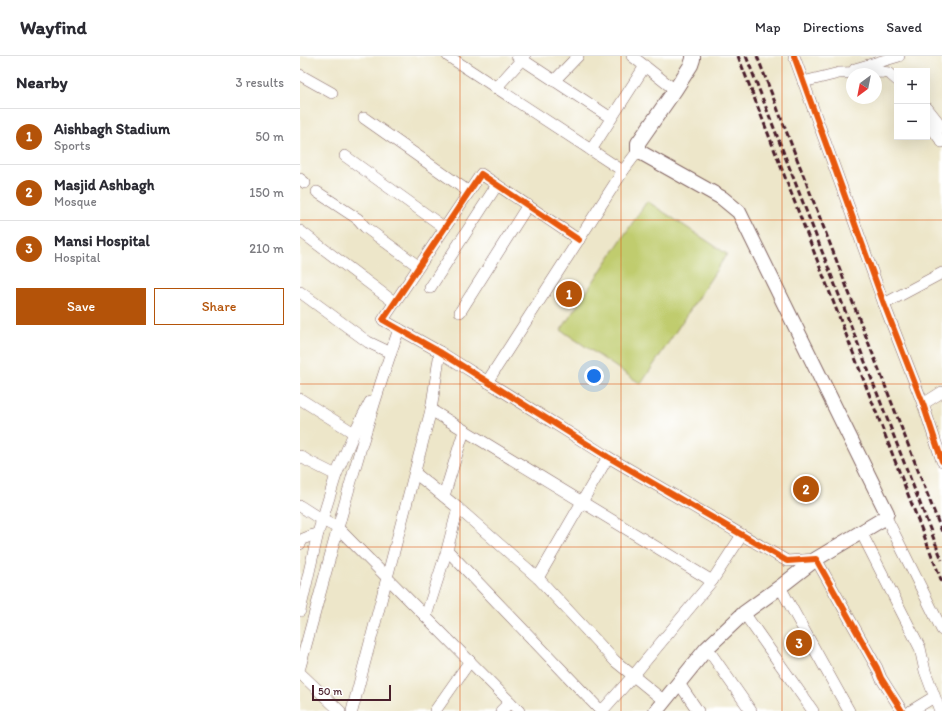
<!DOCTYPE html>
<meta charset="utf-8">
<style>
body{margin:0;font-family:Itim,sans-serif;background:#f2f2f3;color:#2b2b33}
.controls{position:absolute;right:12px;top:12px;display:grid;overflow:hidden;border-radius:0px;box-shadow:0 4px 16px #0002}
.controls button{width:36px;height:36px;display:grid;place-items:center;padding:0;border:0;border-bottom:1px solid #e1e1e2;background:#fff;color:#2b2b33;font:20px sans-serif}
.compass{position:absolute;left:546px;top:12px;width:36px;height:36px;border-radius:50%;background:#fff;box-shadow:0 4px 16px #0002;rotate:212deg}
.scale{position:absolute;left:12px;bottom:10px;width:79px;box-sizing:border-box;padding-left:4px;border:2px solid #4a1f2b;border-top:0;font-size:11px;line-height:14px;white-space:nowrap;color:#4a1f2b;-webkit-text-stroke:3px #fff;paint-order:stroke}
.you{position:absolute;left:294px;top:320px;width:14px;height:14px;margin:-10px;border:3px solid #fff;border-radius:50%;background:#1a73e8;box-shadow:0 0 0 6px #1a73e833}
.badge{display:grid;place-items:center;width:26px;height:26px;border-radius:50%;background:#b45309;color:#fff;font-size:13px;font-weight:700}
.pin{position:absolute;translate:-50% -50%;border:2px solid #fff;box-shadow:0 1px 4px #0006}
.list{margin:0;padding:0;list-style:none}
h2{display:flex;justify-content:space-between;align-items:center;height:52px;margin:0;padding:0 16px;font-size:17px}
h2 small{font-size:13px;font-weight:400;color:#7c7c81}
.list li{display:grid;grid-template-columns:26px 1fr auto;gap:12px;align-items:center;box-sizing:border-box;height:56px;padding:0 16px;border-top:1px solid #e1e1e2}
.list b{display:block;font-size:15px;white-space:nowrap}
.list p{margin:0;font-size:13px;white-space:nowrap;color:#7c7c81}
.list em{font-size:13px;font-style:normal;color:#7c7c81}
.actions{display:flex;gap:8px;padding:12px 16px}
.actions a{flex:1;padding:9px 0;border:1px solid #b45309;border-radius:0px;text-align:center;font-size:14px;color:#b45309}
.actions .main{background:#b45309;color:#fff}
.map{position:relative;flex:none;width:642px;height:655px;overflow:hidden}
header{display:flex;align-items:center;gap:24px;box-sizing:border-box;height:56px;padding:0 20px;background:#fff;border-bottom:1px solid #e1e1e2}
header strong{font-size:19px}
nav{display:flex;gap:22px;margin-inline-start:auto;font-size:14px}
main{display:flex}
aside{flex:1;background:#fff}
.map>svg:first-child{display:block}
.green{fill:#c0cc6e;stroke:#85764c}
.lines{fill:none;stroke-linecap:round;stroke-linejoin:round}
.minor-casing{stroke:#836562;stroke-width:12}
.major-casing{stroke:#836562;stroke-width:16}
.minor{stroke:#fff;stroke-width:11}
.major{stroke:#fff;stroke-width:14}
.rail{stroke:#4a1f2b;stroke-width:3;stroke-dasharray:6 3;stroke-linecap:butt}
.cycleway-casing{stroke:#fff;stroke-width:8}
.cycleway{stroke:#e8590c;stroke-width:6}
.grid{fill:none;stroke:#e0560e;stroke-width:1;stroke-opacity:0.55}
</style>
<header>
<strong>Wayfind</strong>
<nav><a>Map</a><a>Directions</a><a>Saved</a></nav>
</header>
<main>
<aside>
<h2>Nearby<small>3 results</small></h2>
<ul class="list">
<li><span class="badge">1</span><div><b>Aishbagh Stadium</b><p>Sports</p></div><em>50 m</em></li>
<li><span class="badge">2</span><div><b>Masjid Ashbagh</b><p>Mosque</p></div><em>150 m</em></li>
<li><span class="badge">3</span><div><b>Mansi Hospital</b><p>Hospital</p></div><em>210 m</em></li>
</ul>
<div class="actions"><a class="main">Save</a><a>Share</a></div>
</aside>
<div class="map">
<svg width="642" height="655" viewBox="0 0 642 655">
<rect width="100%" height="100%" fill="#fff"/>
<filter id="ink" filterUnits="userSpaceOnUse"><feTurbulence type="fractalNoise" baseFrequency=".025" numOctaves="2"/><feDisplacementMap in="SourceGraphic" scale="8" xChannelSelector="R" yChannelSelector="G"/><feConvolveMatrix kernelMatrix="1 2 1 2 8 2 1 2 1" color-interpolation-filters="sRGB"/></filter>
<filter id="wash" filterUnits="userSpaceOnUse"><feTurbulence type="fractalNoise" baseFrequency=".012" numOctaves="4" result="noise"/><feDisplacementMap in="SourceGraphic" scale="16" xChannelSelector="R" yChannelSelector="G"/><feGaussianBlur stdDeviation="0.9" result="paint"/><feColorMatrix in="noise" values="0 0 0 0 0 0 0 0 0 0 0 0 0 0 0 0 0 1.4 0 .05"/><feComposite in="paint" operator="in"/></filter>
<g filter="url(#wash)">
<rect width="100%" height="100%" fill="#ede6c9"/>
<path class="green" d="M347,145L427,198L341,328L261,274Z"/>
</g>
<g filter="url(#ink)">
<g class="lines">
<g class="minor-casing">
<g id="minor">
<path d="M148,0L323,115"/>
<path d="M217,0L311,62"/>
<path d="M332,0L375,34"/>
<path d="M494,0L584,248L623,348L642,405"/>
<path d="M555,13L599,0"/>
<path d="M0,19L32,37"/>
<path d="M254,25L278,0"/>
<path d="M503,26L539,17L581,16L589,17L597,24"/>
<path d="M196,32L225,0"/>
<path d="M627,52L642,71"/>
<path d="M64,62L169,136"/>
<path d="M627,65L642,86"/>
<path d="M291,94L345,10"/>
<path d="M45,100L145,172"/>
<path d="M0,123L5,127"/>
<path d="M17,136L58,163L65,171L118,210"/>
<path d="M0,175L94,246"/>
<path d="M279,184L181,118L83,264L140,296L308,401L487,505L516,503L577,612L581,622L602,655"/>
<path d="M130,232L197,129"/>
<path d="M0,236L68,286L91,297"/>
<path d="M584,248L642,217"/>
<path d="M160,256L228,149"/>
<path d="M187,326L323,115L338,95"/>
<path d="M0,343L54,377"/>
<path d="M623,348L642,336"/>
<path d="M131,354L412,525"/>
<path d="M0,400L8,405L36,419"/>
<path d="M115,417L158,452L238,522L315,605L363,644"/>
<path d="M144,440L164,375"/>
<path d="M0,450L22,464L38,472L219,655"/>
<path d="M586,461L642,574"/>
<path d="M561,476L620,592L625,615L640,655"/>
<path d="M0,488L3,483L18,477"/>
<path d="M147,494L301,655"/>
<path d="M238,522L308,401"/>
<path d="M480,531L549,655"/>
<path d="M0,555L18,477L36,419L54,377L70,346"/>
<path d="M444,557L513,655"/>
<path d="M126,560L147,494L158,452"/>
<path d="M407,592L451,655"/>
<path d="M0,611C31,498 60,384 99,273"/>
<path d="M0,617L40,655"/>
<path d="M378,626L398,655"/>
<path d="M52,655L131,354L140,296"/>
<path d="M135,655L170,605"/>
<path d="M201,655L210,646"/>
<path d="M302,655L333,620L412,525L442,479"/>
<path d="M611,655L634,641"/>
</g>
</g>
<g class="major-casing">
<path id="major" d="M356,655L407,592L444,557L480,531L516,503L583,463L587,457L439,156L422,142L338,95V87L375,34L391,9L393,3V0"/>
</g>
<use href="#minor" class="minor"/>
<use href="#major" class="major"/>
<g class="rail">
<path d="M438,0L642,526"/>
<path d="M446,0L642,504"/>
<path d="M457,0L642,476"/>
</g>
<g class="cycleway-casing">
<g id="cycleway">
<path d="M494,0L584,248L623,348L642,405"/>
<path d="M279,184L181,118L83,264L140,296L308,401L487,505L516,503L577,612L581,622L602,655"/>
</g>
</g>
<use href="#cycleway" class="cycleway"/>
</g>
</g>
<path class="grid" d="M160,0V655M321,0V655M482,0V655M0,164H642M0,328H642M0,491H642"/>
</svg>
<div class="controls">
<button>+</button>
<button>−</button>
</div>
<svg class="compass" viewBox="-18 -18 36 36"><path d="M0-13l5 13h-10z" fill="#e53935"/><path d="M0 13l5-13h-10z" fill="#7c7c81"/></svg>
<div class="scale">50 m</div>
<div class="you"></div>
<div class="pin badge" style="left:269px;top:238px">1</div>
<div class="pin badge" style="left:506px;top:433px">2</div>
<div class="pin badge" style="left:499px;top:587px">3</div>
</div>
</main>
